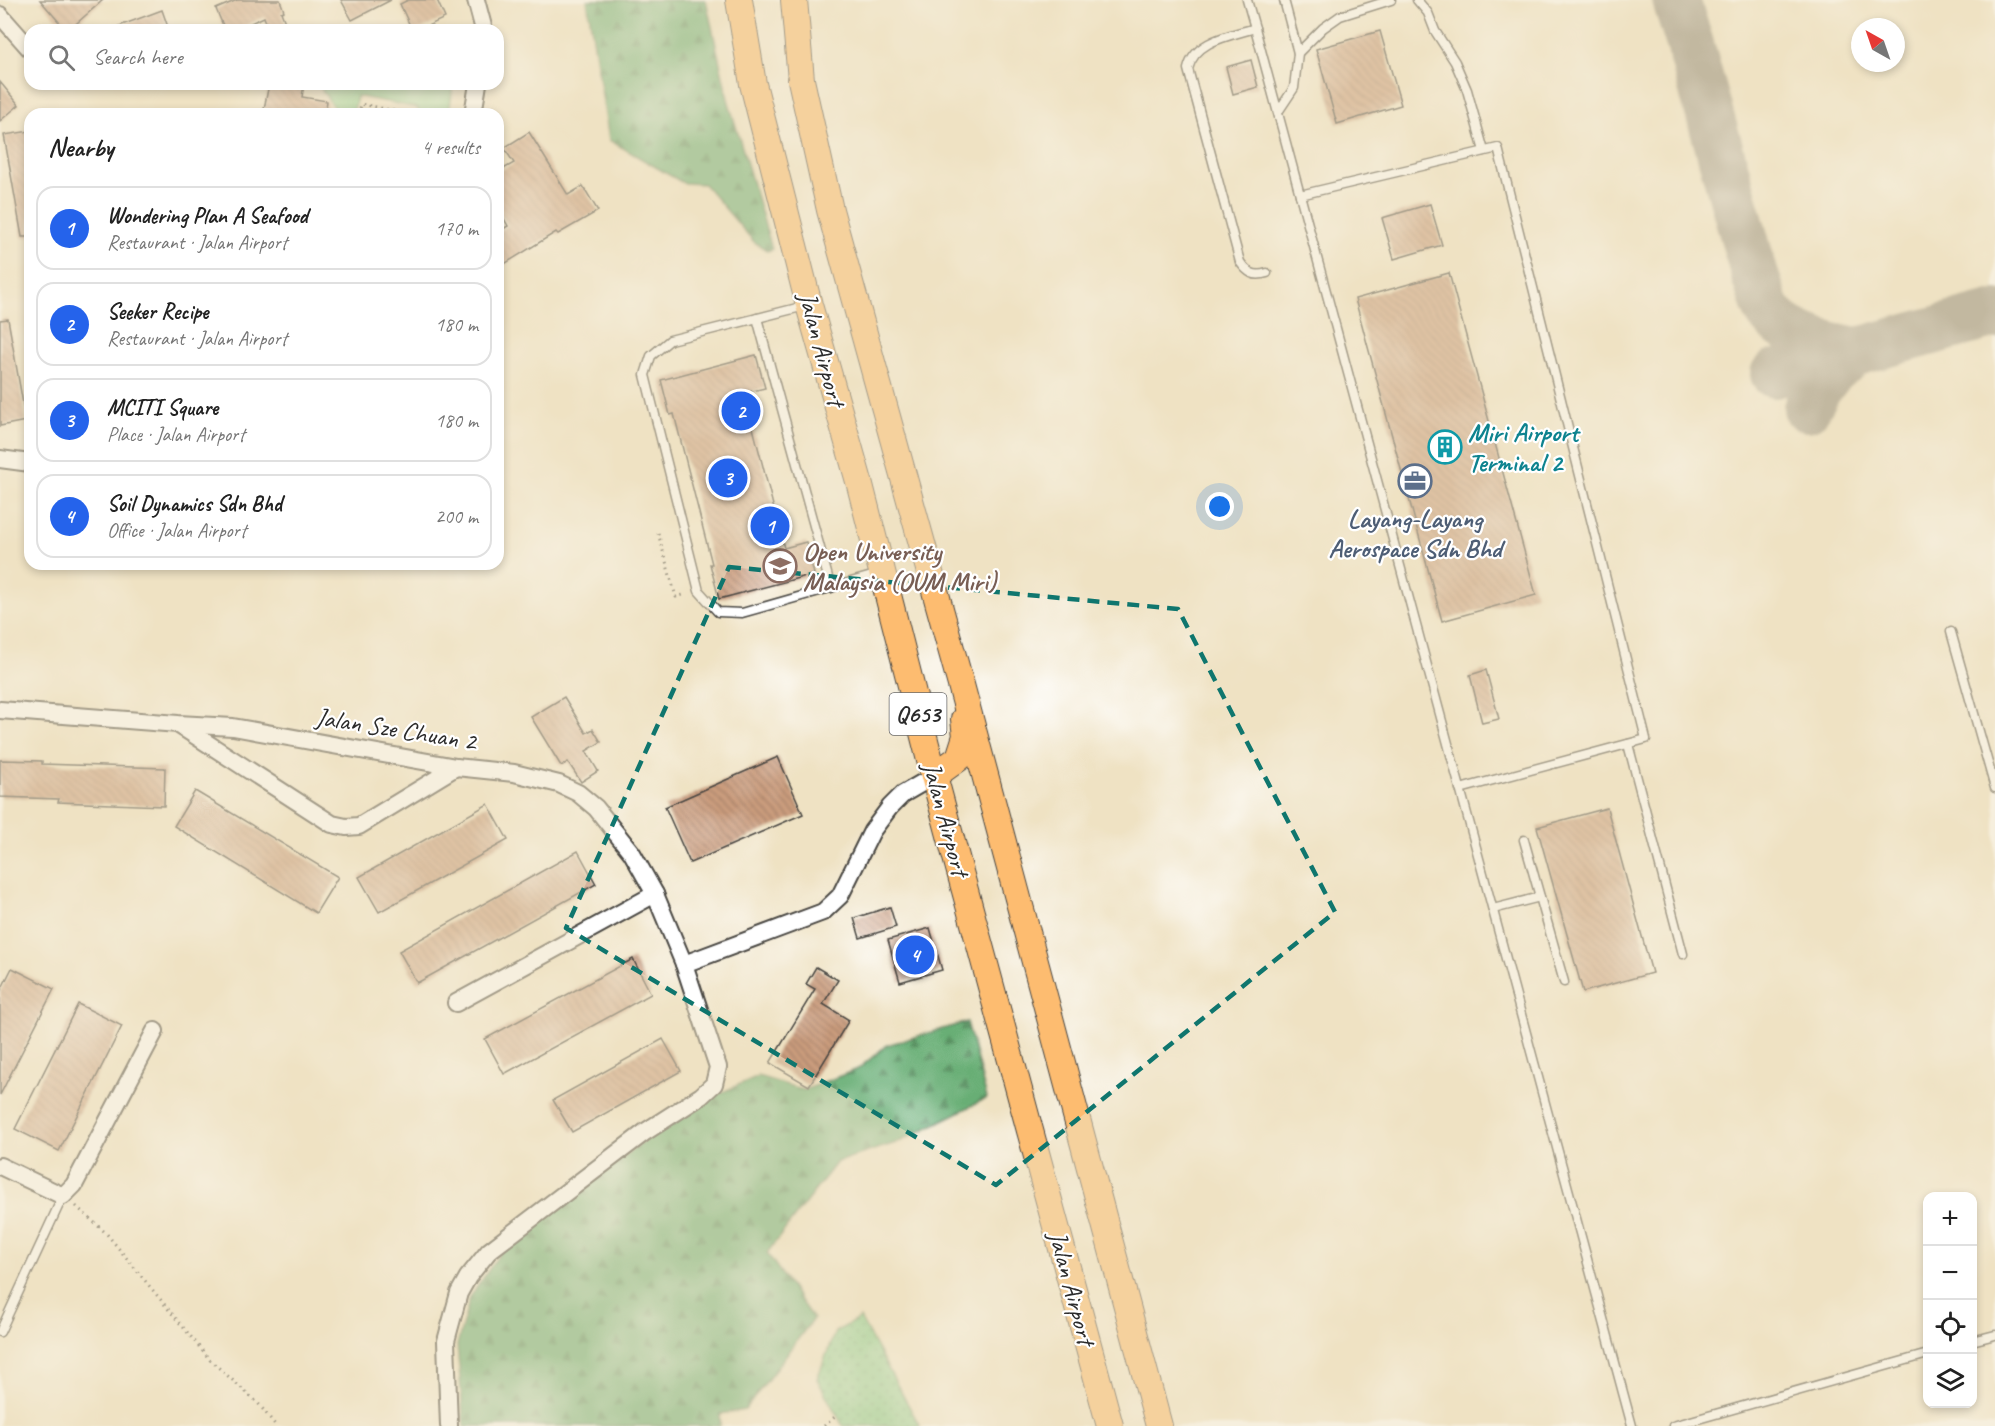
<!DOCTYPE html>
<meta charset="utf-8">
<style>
body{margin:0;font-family:Caveat,sans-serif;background:#f6f6f6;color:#222}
.controls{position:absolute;right:18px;bottom:18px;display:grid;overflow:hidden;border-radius:12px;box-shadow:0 3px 9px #0003}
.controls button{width:54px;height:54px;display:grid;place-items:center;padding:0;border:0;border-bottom:2px solid #e0e0e0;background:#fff;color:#222;font:30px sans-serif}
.compass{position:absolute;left:1851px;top:18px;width:54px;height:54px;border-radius:50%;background:#fff;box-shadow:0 3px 9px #0003;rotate:320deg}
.you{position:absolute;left:1220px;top:507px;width:21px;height:21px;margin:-15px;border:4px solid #fff;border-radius:50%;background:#1a73e8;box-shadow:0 0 0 9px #1a73e833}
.badge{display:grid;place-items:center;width:39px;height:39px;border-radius:50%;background:#2563eb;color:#fff;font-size:20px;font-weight:700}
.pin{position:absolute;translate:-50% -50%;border:3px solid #fff;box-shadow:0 2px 6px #0006}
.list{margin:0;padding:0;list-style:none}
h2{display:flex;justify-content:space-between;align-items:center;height:78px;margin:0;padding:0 24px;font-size:26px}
h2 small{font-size:20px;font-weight:400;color:#767676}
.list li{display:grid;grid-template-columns:39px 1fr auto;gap:18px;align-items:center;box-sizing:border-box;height:84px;margin:0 12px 12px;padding:0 12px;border:2px solid #e0e0e0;border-radius:18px}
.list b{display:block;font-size:22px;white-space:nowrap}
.list p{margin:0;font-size:20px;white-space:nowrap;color:#767676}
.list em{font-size:20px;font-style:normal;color:#767676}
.icon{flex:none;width:33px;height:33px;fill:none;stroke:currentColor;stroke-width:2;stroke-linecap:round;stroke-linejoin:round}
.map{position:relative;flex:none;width:1995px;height:1426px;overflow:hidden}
.search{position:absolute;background:#fff;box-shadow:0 3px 9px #0003;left:24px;top:24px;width:480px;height:66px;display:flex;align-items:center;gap:15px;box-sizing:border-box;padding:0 21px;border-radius:18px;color:#767676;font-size:22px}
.panel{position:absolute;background:#fff;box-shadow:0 3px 9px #0003;left:24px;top:108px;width:480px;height:462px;border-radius:18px}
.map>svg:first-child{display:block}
.grass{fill:url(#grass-dots);stroke:#567a59;stroke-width:1.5}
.forest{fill:url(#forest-firs);stroke:#4a6c50;stroke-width:1.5}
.park{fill:#80ca87;stroke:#567a59;stroke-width:1.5}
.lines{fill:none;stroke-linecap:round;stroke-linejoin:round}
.taxiway{stroke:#8d8677;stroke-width:48}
.building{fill:url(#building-back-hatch)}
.service-casing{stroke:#484642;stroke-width:11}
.minor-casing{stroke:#484642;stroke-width:20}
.primary-casing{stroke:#484642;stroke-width:28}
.path{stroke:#484642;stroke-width:3;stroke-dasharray:1.5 4.5;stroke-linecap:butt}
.service{stroke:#fff;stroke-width:8}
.minor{stroke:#fff;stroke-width:16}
.primary{stroke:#fdbc70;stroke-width:26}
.marked{fill:none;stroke:#0f766e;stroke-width:4.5;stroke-dasharray:12 8;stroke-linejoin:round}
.labels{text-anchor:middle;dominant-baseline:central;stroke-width:4.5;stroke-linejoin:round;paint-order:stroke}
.shield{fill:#fff;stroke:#6b6b6b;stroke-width:1.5}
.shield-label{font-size:24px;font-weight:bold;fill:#2b2b2b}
.street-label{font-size:26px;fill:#2b2b2b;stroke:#fff}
.culture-label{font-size:26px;font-weight:bold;fill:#0d838f;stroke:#fff;text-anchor:start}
.service-label{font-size:26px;font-weight:bold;fill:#4e5e75;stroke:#fff}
.education-label{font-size:26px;font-weight:bold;fill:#785e54;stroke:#fff;text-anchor:start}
</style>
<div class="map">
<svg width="1995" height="1426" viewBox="0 0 1995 1426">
<defs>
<pattern id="grass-dots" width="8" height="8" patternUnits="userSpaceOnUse" patternTransform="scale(1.5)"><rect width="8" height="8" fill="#80ca87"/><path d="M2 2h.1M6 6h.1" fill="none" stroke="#69a46f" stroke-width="1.8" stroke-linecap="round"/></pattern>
<pattern id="forest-firs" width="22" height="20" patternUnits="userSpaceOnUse" patternTransform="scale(1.5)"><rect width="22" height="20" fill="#68ae74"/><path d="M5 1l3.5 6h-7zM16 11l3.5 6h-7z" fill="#568e5f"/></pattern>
<pattern id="building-back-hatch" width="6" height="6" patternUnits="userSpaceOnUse" patternTransform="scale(1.5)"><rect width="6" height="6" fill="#ca9c7d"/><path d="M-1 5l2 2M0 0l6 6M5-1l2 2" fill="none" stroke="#a47f67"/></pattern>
</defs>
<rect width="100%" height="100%" fill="#fff"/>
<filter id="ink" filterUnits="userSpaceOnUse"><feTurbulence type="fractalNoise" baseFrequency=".0167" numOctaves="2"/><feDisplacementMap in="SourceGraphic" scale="12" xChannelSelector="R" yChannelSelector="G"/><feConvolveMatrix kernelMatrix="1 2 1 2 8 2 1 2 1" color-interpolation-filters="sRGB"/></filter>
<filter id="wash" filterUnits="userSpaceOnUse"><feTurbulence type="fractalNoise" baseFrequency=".008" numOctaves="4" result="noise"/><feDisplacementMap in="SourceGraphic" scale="24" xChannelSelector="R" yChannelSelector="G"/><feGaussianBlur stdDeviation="1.35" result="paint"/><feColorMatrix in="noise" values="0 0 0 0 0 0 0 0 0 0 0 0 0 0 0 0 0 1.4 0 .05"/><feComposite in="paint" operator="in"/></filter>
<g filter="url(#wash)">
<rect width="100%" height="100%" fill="#efe2c3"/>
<path class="grass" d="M860,1318L920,1426H843L817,1379L835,1332Z"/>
<g class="forest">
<path d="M587,0H706L728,99L772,249L768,251L754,242L704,184L683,183L609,140Z"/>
<path d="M967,1022L987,1098L899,1142L837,1162L767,1253L813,1319L745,1410L720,1414V1426H464L457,1345L470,1297L502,1250L650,1136L716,1095L758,1076L804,1090L858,1069L887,1045Z"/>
</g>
<path class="park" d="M318,84H453L449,114H418V108L357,96L353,114H338Z"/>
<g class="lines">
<g class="taxiway">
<path d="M1676,0L1690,44L1755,276C1759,286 1762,298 1767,308C1781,335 1830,347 1859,351"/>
<path d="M1774,374L1995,314"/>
<path d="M1807,408C1822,380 1831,369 1857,352"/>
</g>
</g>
<g id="blocks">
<g class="building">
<path d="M40,0H103L69,30H66Z"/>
<path d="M237,0H280L284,11L281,12L288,30H269L264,17L235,30H225L216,9Z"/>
<path d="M341,0H391L352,20Z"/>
<path d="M408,0H437L445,18L419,30H412L400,4Z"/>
<path d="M162,10L169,30H112L111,29Z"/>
<path d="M1380,31L1401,105L1337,124L1316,49Z"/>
<path d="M1251,60L1258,87L1233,94L1226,67Z"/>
<path d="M0,82L19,105L0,121Z"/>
<path d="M269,84H304L302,97L327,101L325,114H263Z"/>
<path d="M30,131V237H22L4,135Z"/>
<path d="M529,132L568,195L583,186L598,211L558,234L556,232L498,268V232L508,226L498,208V172L514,163L504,148Z"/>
<path d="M1430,204L1442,245L1394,259L1382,218Z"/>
<path d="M1449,273L1536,595L1442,621L1355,299Z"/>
<path d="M8,319L26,421L0,426V320Z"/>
<path d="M756,355L765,388L744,393L784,548L806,542L814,574L719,599L710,564H712L674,414L670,415L661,380Z"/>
<path d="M1486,670L1499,719L1482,723L1470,675Z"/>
<path d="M564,697L586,733L593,729L601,742L586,751L598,771L581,782L568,762L561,766L531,717Z"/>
<path d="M778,757L803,814L690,863L665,807Z"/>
<path d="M0,760L42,761V764L165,768L164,806L58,802L59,799L0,797Z"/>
<path d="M195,791L338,877L316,913L174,826Z"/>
<path d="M488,804L508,840L379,912L359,877Z"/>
<path d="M1607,808L1652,973L1583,992L1537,827Z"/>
<path d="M578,851L596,884L417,983L399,951Z"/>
<path d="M890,907L896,927L860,938L854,918Z"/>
<path d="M930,928L942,970L900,982L888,940Z"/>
<path d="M633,959L651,994L504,1074L485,1039Z"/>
<path d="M816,967L838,980L823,1004L849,1020L809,1086L770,1063L815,989L806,984Z"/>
<path d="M12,968L54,989L0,1095V992Z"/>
<path d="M78,1004L122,1026L59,1151L15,1129Z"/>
<path d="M663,1039L681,1071L572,1132L553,1100Z"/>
</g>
</g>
</g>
<g filter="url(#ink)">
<use href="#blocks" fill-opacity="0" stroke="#484642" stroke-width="1.5"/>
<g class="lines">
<g class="service-casing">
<g id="service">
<path d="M1247,0L1255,28C1230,36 1195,40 1188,69L1240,262C1248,273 1254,277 1267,273"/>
<path d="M1417,0L1428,13L1435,31L1455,62L1467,90L1484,151"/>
<path d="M1255,28L1632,1426"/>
<path d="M1298,53L1323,28L1340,16L1391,0"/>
<path d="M1278,112L1294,88L1298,53L1284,0"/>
<path d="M1300,195L1498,148L1646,739L1460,789"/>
<path d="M805,306L670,340L651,356L645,375L699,591L718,612L742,613L879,574"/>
<path d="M757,318L831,588"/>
<path d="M1951,632L1995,788"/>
<path d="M1628,744L1683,954"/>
<path d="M1524,840L1564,982"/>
<path d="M1493,909L1540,897"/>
<path d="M0,1332L63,1196"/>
<path d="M1972,1341L1995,1335"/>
<path d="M1673,1426L1928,1354"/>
</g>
</g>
<g class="minor-casing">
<g id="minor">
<path d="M476,0L484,30"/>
<path d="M0,15L30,49"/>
<path d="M473,114L478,84"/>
<path d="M0,459L30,463"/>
<path d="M0,710L178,724L233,727L456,767L514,773L559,784L578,793L596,808L632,853L655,894L684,964"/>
<path d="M179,725L332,824L346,827L359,826L456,767"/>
<path d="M456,1003L655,894"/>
<path d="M0,1166L63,1196L74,1185L155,1031"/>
<path d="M449,1426L446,1341L459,1293L468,1277L489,1251L645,1132L701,1096L714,1084L718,1067L684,964L823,912L840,896L872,831L890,807L903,794L934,776"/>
</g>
</g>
<g class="primary-casing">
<g id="primary">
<path d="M739,0L753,84L809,305L860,485L934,776L1110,1426"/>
<path d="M794,0L801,80L830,210L961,685L1159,1426"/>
<path d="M934,776L959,758L966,736L964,719"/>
</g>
</g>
<g class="path">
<path d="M359,114L361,104L410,114"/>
<path d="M658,533L676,597L687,594"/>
<path d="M76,1206L106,1233L210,1360L258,1403L276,1426"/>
<path d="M824,1426L837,1415"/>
</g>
<use href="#service" class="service"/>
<use href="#minor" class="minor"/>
<use href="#primary" class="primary"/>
</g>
</g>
<path d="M0 0H1995V1426H0ZM729,567L1178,609L1335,912L996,1185L566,928Z" fill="#efe2c3" fill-opacity=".55" fill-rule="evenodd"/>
<path class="marked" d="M729,567L1178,609L1335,912L996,1185L566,928Z"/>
<defs>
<g id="building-ring" transform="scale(1.725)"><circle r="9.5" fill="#fff" stroke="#0f9aa8" stroke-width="1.5"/><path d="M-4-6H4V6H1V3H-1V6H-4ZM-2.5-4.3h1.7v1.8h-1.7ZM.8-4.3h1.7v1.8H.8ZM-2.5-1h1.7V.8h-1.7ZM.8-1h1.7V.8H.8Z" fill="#0f9aa8"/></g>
<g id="office-ring" transform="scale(1.725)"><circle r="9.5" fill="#fff" stroke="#5c6f8a" stroke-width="1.5"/><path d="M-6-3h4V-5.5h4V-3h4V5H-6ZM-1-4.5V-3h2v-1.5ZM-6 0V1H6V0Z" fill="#5c6f8a"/></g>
<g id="university-ring" transform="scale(1.725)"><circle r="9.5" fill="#fff" stroke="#8d6e63" stroke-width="1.5"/><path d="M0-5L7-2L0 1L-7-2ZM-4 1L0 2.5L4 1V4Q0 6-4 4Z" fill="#8d6e63"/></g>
</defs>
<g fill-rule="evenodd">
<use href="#building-ring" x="1445" y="447"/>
<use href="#office-ring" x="1415" y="481"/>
<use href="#university-ring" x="780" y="566"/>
</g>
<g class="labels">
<rect class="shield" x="889.5" y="693" width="57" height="42" rx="4.5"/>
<g class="shield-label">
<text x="918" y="714">Q653</text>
</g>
<g class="street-label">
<text transform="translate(822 349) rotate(75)">Jalan Airport</text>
<text transform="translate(396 729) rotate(9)">Jalan Sze Chuan 2</text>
<text transform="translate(946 819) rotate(75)">Jalan Airport</text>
<text transform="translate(1072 1288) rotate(75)">Jalan Airport</text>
</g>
<g class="culture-label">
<text x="1468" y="432">Miri Airport<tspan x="1468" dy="30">Terminal 2</tspan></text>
</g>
<g class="service-label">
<text x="1415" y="518">Layang-Layang<tspan x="1415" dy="30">Aerospace Sdn Bhd</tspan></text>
</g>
<g class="education-label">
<text x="803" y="551">Open University<tspan x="803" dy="30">Malaysia (OUM Miri)</tspan></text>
</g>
</g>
</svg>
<div class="controls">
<button>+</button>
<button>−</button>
<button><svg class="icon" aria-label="locate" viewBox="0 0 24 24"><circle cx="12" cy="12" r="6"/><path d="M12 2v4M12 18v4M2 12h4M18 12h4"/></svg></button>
<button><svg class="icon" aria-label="layers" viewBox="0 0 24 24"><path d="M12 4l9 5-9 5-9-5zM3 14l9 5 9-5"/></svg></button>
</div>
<svg class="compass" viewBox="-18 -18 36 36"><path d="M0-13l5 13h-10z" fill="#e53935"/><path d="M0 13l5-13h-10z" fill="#767676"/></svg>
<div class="you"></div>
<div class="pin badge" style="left:770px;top:526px">1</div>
<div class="pin badge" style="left:741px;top:411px">2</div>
<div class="pin badge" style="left:728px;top:478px">3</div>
<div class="pin badge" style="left:915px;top:955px">4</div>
<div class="search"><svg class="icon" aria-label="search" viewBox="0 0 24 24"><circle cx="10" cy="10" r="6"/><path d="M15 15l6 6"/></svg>Search here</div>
<section class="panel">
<h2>Nearby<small>4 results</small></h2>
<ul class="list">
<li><span class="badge">1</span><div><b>Wondering Plan A Seafood</b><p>Restaurant · Jalan Airport</p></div><em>170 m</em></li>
<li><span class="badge">2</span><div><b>Seeker Recipe</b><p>Restaurant · Jalan Airport</p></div><em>180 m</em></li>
<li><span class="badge">3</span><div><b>MCITI Square</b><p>Place · Jalan Airport</p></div><em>180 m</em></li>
<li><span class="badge">4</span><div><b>Soil Dynamics Sdn Bhd</b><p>Office · Jalan Airport</p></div><em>200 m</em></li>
</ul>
</section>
</div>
